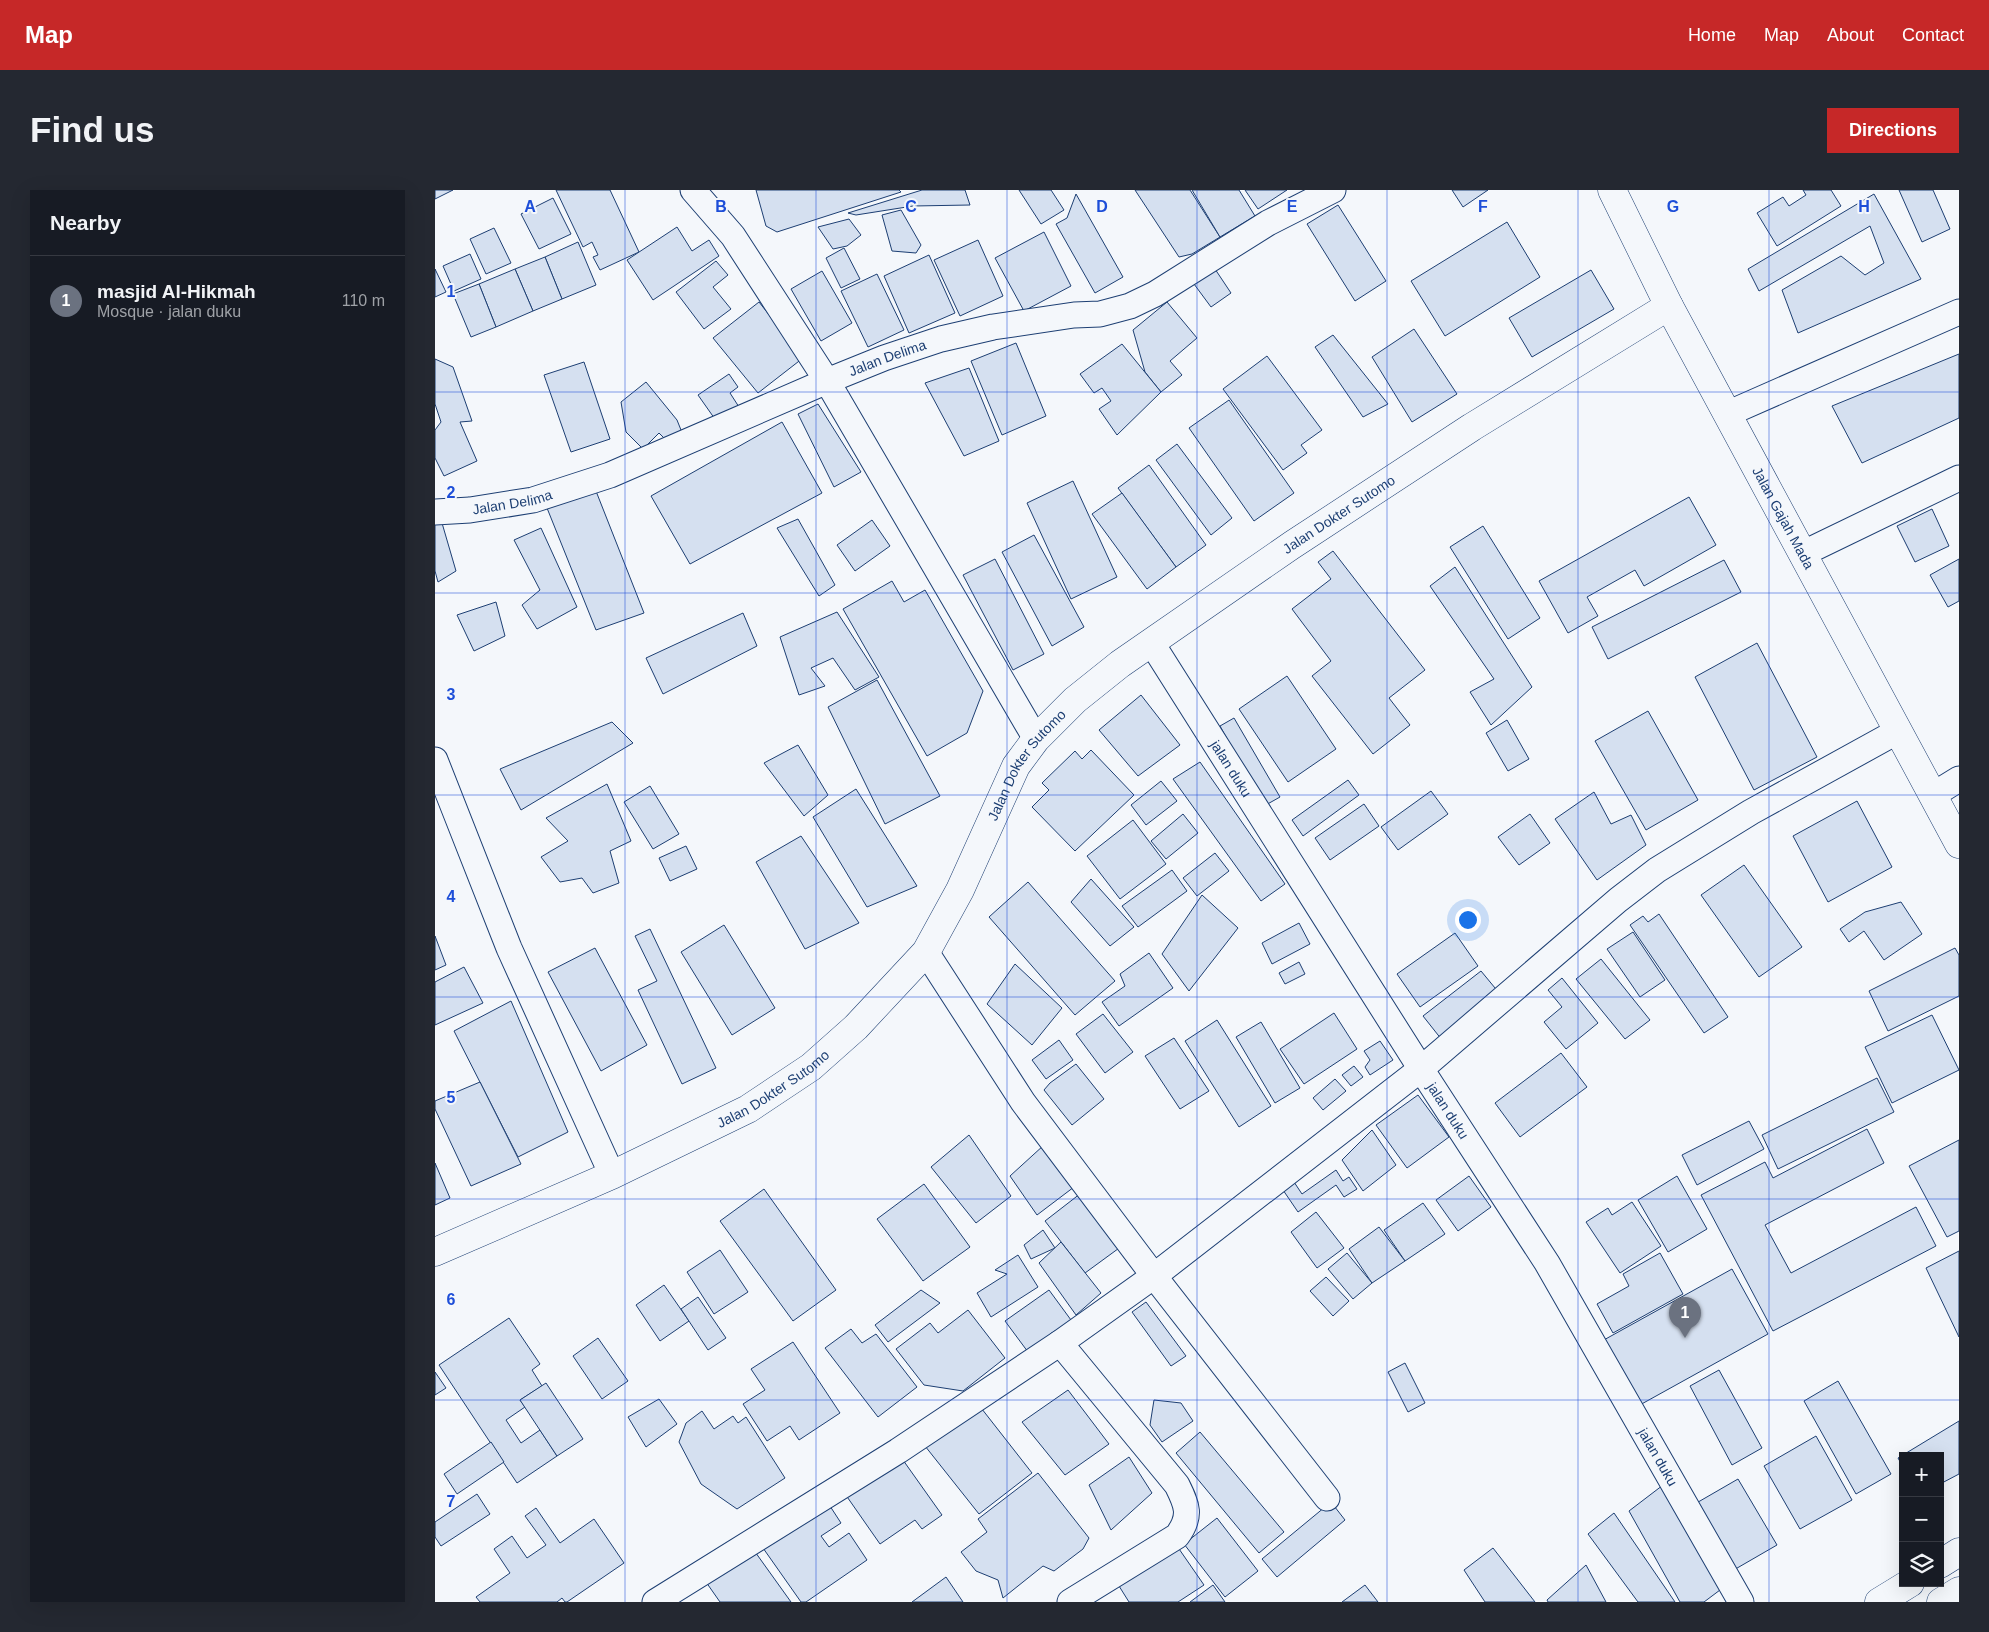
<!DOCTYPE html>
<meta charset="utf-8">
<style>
body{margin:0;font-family:Arial,sans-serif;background:#242831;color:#f1f3f6}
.controls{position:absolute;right:15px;bottom:15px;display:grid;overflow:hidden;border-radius:0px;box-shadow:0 5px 20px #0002}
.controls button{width:45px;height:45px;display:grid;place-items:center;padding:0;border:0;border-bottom:1px solid #363941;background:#171b24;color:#f1f3f6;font:25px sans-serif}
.you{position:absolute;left:1032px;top:729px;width:18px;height:18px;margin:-12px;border:4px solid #fff;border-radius:50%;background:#1a73e8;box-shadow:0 0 0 8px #1a73e833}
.badge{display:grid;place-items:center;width:32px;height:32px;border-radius:50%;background:#c62828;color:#fff;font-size:16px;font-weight:700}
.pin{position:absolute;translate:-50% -41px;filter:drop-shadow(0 1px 2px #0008)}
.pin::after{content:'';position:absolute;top:26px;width:18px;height:15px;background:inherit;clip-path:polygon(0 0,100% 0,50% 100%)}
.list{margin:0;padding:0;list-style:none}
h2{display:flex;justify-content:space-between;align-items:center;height:65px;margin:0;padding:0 20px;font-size:21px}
h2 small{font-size:16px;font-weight:400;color:#9ea1a6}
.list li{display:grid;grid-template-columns:32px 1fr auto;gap:15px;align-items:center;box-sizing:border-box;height:90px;padding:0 20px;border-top:1px solid #363941}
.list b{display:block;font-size:19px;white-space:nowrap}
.list p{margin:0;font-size:16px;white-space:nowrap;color:#9ea1a6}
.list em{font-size:16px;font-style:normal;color:#9ea1a6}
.icon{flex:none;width:28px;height:28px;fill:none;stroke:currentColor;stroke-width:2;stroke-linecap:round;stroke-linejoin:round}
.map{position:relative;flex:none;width:1524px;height:1412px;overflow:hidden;border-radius:0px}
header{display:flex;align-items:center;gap:30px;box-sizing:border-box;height:70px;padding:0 25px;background:#c62828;color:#fff}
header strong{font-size:24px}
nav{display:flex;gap:28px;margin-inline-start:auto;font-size:18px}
.intro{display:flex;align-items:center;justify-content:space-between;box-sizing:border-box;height:120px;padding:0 30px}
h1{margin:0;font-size:35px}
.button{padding:12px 22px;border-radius:0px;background:#c62828;color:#fff;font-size:18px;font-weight:700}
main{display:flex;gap:30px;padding:0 30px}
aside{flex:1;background:#171b24;border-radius:0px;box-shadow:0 5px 20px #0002}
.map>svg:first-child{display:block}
.building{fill:#d5e0f0;stroke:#1d3f73}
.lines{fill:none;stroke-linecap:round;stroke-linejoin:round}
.minor-casing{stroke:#1d3f73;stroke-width:27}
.secondary-casing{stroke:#1d3f73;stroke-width:29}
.trunk-casing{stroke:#1d3f73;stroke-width:29}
.minor{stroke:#f4f7fb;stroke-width:25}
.secondary{stroke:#f4f7fb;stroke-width:28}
.trunk{stroke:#f4f7fb;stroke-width:28}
.grid{fill:none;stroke:#1d4ed8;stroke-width:1;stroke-opacity:0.55}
.labels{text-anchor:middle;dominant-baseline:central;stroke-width:4;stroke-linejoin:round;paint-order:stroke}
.street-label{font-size:14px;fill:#1d3f73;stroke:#f4f7fb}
.grid-label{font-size:16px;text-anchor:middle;font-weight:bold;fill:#1d4ed8;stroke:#f4f7fb;stroke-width:4;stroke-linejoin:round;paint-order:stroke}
</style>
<header>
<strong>Map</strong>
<nav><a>Home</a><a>Map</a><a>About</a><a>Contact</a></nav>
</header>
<div class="intro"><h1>Find us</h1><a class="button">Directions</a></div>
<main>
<aside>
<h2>Nearby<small></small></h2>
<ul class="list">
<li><span class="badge" style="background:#6b7280">1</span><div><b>masjid Al-Hikmah</b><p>Mosque · jalan duku</p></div><em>110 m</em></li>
</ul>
</aside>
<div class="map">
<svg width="1524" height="1412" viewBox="0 0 1524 1412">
<rect width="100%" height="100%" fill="#f4f7fb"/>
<g class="building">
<path d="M0,0H18L0,9Z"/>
<path d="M121,0H175L204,62L165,80L158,67L163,65L157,52L148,57Z"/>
<path d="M321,0H464L466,2L342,42L331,36Z"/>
<path d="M487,0H530L535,15L478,16L421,25L413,23Z"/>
<path d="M584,0H616L629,20L606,34Z"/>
<path d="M700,0H755L785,47L757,64L744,67Z"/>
<path d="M757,0H804L820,26L785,47Z"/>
<path d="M810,0H852L823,19Z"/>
<path d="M1017,0H1053L1028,17Z"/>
<path d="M1368,0H1396L1406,16L1342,56L1322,23L1348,7L1354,16L1371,5Z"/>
<path d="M1464,0H1498L1515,39L1487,52Z"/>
<path d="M641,4L688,87L660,103L621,34L632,28Z"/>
<path d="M1439,4L1486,89L1363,143L1347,100L1406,66L1430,85L1449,73L1435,36L1324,101L1313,79Z"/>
<path d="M118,8L136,44L104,59L86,24Z"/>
<path d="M903,15L951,91L920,111L872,34Z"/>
<path d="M466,20L486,55L481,63L457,61L447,25Z"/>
<path d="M414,29L426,45L412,56L398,59L383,37Z"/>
<path d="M1072,32L1105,87L1010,146L976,91Z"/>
<path d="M242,37L257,61L274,50L284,66L218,110L192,70Z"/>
<path d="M59,38L76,73L51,84L35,49Z"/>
<path d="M609,42L636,96L589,121L560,68Z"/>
<path d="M543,50L568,106L525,126L499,70Z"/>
<path d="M143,52L161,95L127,109L110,67Z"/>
<path d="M409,58L425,89L406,98L391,68Z"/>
<path d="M35,64L46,89L19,101L8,76Z"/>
<path d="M494,65L520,123L474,143L449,86Z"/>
<path d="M110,67L127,109L98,121L80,79Z"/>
<path d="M281,71L293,85L278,97L296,119L269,139L241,102Z"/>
<path d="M0,79L11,102L0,107Z"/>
<path d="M80,79L98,121L61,137L44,94Z"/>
<path d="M780,79L796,103L776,117L759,94Z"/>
<path d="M1156,80L1179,119L1097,167L1074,128Z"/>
<path d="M387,81L417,133L386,151L356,99Z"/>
<path d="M442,84L469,140L433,157L406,101Z"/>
<path d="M44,94L61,137L36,147L18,104Z"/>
<path d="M324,112L368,168L323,203L278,148Z"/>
<path d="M732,112L762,148L735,171L747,185L726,202L710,182L698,140Z"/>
<path d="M979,139L1022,204L977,232L937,167Z"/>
<path d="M898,145L953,214L928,227L880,157Z"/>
<path d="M581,153L611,226L567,245L536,171Z"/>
<path d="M687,154L726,202L682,245L664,219L676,211L667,198L659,203L645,184Z"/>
<path d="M1524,164V228L1427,273L1397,216Z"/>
<path d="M832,166L887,240L866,255L872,263L848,280L788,199Z"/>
<path d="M0,169L18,177L37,231L25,232L42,271L9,286L0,268V240L6,232L0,214Z"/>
<path d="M149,172L175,249L136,262L109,185Z"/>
<path d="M534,178L564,251L529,266L490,193Z"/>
<path d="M294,184L303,197L295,203L304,217L282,232L263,205Z"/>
<path d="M211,192L242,230L248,245L233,252L224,243L208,259L191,242L186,212Z"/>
<path d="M794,210L859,303L819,331L754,238Z"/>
<path d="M383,214L426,282L399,297L363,224Z"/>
<path d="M347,232L387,303L255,374L216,306Z"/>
<path d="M742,254L797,328L776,345L721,270Z"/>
<path d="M714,275L771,355L741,377L683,298Z"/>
<path d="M638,291L682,387L636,409L592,313Z"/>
<path d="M159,296L209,423L161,440L110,313Z"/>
<path d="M687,303L741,377L712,399L657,324Z"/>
<path d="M1254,307L1281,355L1209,396L1200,380L1152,407L1163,426L1133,443L1104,391Z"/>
<path d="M1497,319L1514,356L1480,372L1462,336Z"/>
<path d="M363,329L400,395L384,406L342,338Z"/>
<path d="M437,330L455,356L420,381L402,355Z"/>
<path d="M0,333H7L21,381L3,392L0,381Z"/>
<path d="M1048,336L1105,428L1073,449L1015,357Z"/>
<path d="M106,338L142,417L102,439L87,415L105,400L79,350Z"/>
<path d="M599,345L649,437L617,456L567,362Z"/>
<path d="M898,361L990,480L954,508L975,535L938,564L877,486L896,471L857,419L896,389L883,372Z"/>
<path d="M560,369L609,464L578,480L528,385Z"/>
<path d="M1524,369V411L1513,417L1495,385Z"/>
<path d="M1289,370L1306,402L1173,469L1157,437Z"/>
<path d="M1020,377L1097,497L1056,535L1035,502L1059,489L995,396Z"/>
<path d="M457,391L469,412L490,400L548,501L532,543L492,566L408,419Z"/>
<path d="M61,412L70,446L39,461L22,425Z"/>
<path d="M402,422L444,487L420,500L398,468L376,478L390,496L364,505L345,447Z"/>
<path d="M308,423L322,456L228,504L211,468Z"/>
<path d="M1322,453L1382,567L1319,600L1260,487Z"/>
<path d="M852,486L901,559L853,592L804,519Z"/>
<path d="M442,490L505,606L450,634L393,517Z"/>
<path d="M706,505L745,555L703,586L664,540Z"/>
<path d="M1213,521L1263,610L1211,640L1160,551Z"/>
<path d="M799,528L845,607L829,616L785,536Z"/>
<path d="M1072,530L1094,569L1073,581L1051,543Z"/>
<path d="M177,532L198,553L86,620L65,579Z"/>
<path d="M363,555L393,605L369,626L329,573Z"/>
<path d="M656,560L699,605L640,661L597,617L614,600L607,593L640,561L647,569Z"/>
<path d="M765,572L850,694L826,711L738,589Z"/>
<path d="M913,590L924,605L868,646L857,630Z"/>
<path d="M726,591L742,611L711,635L696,615Z"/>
<path d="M172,594L196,651L175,661L184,693L158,703L147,688L125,692L106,667L133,651L111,628Z"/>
<path d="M215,596L244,644L218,659L189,612Z"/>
<path d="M421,599L482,696L432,717L378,627Z"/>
<path d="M996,601L1013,624L963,660L946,637Z"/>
<path d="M1159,602L1176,634L1196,625L1211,655L1162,690L1120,629Z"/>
<path d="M1422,611L1457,677L1393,712L1358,646Z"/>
<path d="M929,614L944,636L895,670L880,648Z"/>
<path d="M748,624L763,643L731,669L716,651Z"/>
<path d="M1095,624L1115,653L1084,675L1063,647Z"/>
<path d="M698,630L731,674L685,709L652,666Z"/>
<path d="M366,646L424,733L370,759L321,672Z"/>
<path d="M251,656L262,679L235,691L224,668Z"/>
<path d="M780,663L794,681L762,706L748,688Z"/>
<path d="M1309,675L1367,757L1324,787L1266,705Z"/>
<path d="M737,680L752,701L703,737L687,716Z"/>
<path d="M656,689L699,737L675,756L636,712Z"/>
<path d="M593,692L680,791L640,825L554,727Z"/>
<path d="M767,705L803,738L754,801L727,764Z"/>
<path d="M1466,712L1487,744L1449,770L1429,741L1414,752L1405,739L1430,722Z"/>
<path d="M1224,724L1293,827L1269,843L1195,735L1208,726L1213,732Z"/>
<path d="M864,733L875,754L837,774L827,753Z"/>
<path d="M289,735L340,818L297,845L246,762Z"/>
<path d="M215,739L281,878L247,894L203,800L222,791L200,746Z"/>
<path d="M1198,742L1230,790L1205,807L1172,759Z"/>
<path d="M1020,743L1043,776L985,817L962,784Z"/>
<path d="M0,746L11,775L0,780Z"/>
<path d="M160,758L212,855L166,881L113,782Z"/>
<path d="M1520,758L1524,765V806L1453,841L1434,801Z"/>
<path d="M714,763L738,798L684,836L667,812L690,796L685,784Z"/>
<path d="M1166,769L1215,830L1190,849L1141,789Z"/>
<path d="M864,772L870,784L850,794L844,783Z"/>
<path d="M580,774L627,818L597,855L552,814Z"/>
<path d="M29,777L48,813L0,835V792Z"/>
<path d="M1046,781L1065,804L1007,850L988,826Z"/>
<path d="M1127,788L1163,833L1131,859L1109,832L1127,817L1113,800Z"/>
<path d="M76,811L133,942L83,967L19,841Z"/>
<path d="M899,823L922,859L869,894L845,859Z"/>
<path d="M668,824L698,862L670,883L641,844Z"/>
<path d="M1497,825L1524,880L1457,913L1430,857Z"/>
<path d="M782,830L836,916L804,937L750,851Z"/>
<path d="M826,832L865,898L840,913L801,847Z"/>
<path d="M739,848L774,901L745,919L710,866Z"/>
<path d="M624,850L638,870L611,889L597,870Z"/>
<path d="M945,851L958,870L935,885L930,877L935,870L929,861Z"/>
<path d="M1126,863L1152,897L1085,947L1060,913Z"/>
<path d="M641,874L669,909L637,935L609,900L615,893Z"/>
<path d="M919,876L928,887L916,896L907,885Z"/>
<path d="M1442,888L1459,922L1343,979L1327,945Z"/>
<path d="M900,889L911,901L888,920L878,908Z"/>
<path d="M45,892L86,974L36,996L0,919V911Z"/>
<path d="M983,905L1014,947L972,978L941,935Z"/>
<path d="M1314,931L1329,959L1262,995L1247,965Z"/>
<path d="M1432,939L1449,973L1330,1035L1356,1083L1481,1017L1501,1056L1338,1141L1266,1005L1330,972L1338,988Z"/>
<path d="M937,940L961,975L928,1001L907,970Z"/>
<path d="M534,945L576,1006L541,1033L496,977Z"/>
<path d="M1524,950V1041L1512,1047L1474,976Z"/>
<path d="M609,955L639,997L602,1025L575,986Z"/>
<path d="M0,973L15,1008L0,1015Z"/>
<path d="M901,980L908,991L914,987L922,999L909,1007L901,995L863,1022L848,1000L859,992L867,1004Z"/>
<path d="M1034,986L1056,1017L1023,1041L1001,1010Z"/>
<path d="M1242,986L1272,1039L1233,1062L1203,1010Z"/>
<path d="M489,994L535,1057L488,1091L442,1029Z"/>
<path d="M329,999L401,1100L358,1131L285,1031Z"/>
<path d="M650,1000L691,1053L650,1083L610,1031Z"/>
<path d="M1197,1012L1226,1056L1185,1083L1151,1032L1173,1018L1177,1025Z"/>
<path d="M988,1013L1010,1044L970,1071L949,1040Z"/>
<path d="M881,1022L909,1058L882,1078L856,1042Z"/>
<path d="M944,1037L970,1071L937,1093L914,1059Z"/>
<path d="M608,1040L620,1058L596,1069L589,1055Z"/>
<path d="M626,1052L666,1103L641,1125L604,1073Z"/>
<path d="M285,1060L313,1102L279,1124L252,1082Z"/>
<path d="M1524,1061V1147L1491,1078Z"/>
<path d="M912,1063L937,1093L918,1109L893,1079Z"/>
<path d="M1225,1063L1248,1104L1178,1143L1162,1114L1194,1096L1188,1084Z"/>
<path d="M583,1065L603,1097L556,1127L542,1103L572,1084L560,1080Z"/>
<path d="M1297,1079L1333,1144L1203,1216L1167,1151Z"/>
<path d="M891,1087L914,1111L898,1126L875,1101Z"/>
<path d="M229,1095L254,1131L225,1151L201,1115Z"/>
<path d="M486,1100L505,1113L453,1152L440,1135Z"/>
<path d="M614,1100L636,1130L593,1162L570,1131Z"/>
<path d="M263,1107L291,1148L273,1160L246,1119Z"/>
<path d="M711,1112L751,1166L736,1176L697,1122Z"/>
<path d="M533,1120L570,1168L528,1201L489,1195L461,1159L495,1133L503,1143Z"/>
<path d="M74,1128L105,1174L97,1180L107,1196L85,1210L90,1217L71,1230L86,1253L105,1240L122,1266L82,1293L4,1175Z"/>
<path d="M416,1139L427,1153L441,1144L482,1197L443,1227L390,1158Z"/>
<path d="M163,1148L193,1191L167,1209L138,1166Z"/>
<path d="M358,1152L405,1223L364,1250L355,1236L332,1251L308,1214L330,1200L316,1179Z"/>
<path d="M970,1173L990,1213L973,1222L953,1182Z"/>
<path d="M1284,1180L1327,1258L1297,1275L1255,1196Z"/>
<path d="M0,1182L11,1198L0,1205Z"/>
<path d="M1403,1191L1456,1284L1421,1304L1369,1211Z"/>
<path d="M111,1193L148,1249L122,1266L85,1210Z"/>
<path d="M633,1200L674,1254L630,1285L587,1232Z"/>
<path d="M224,1209L242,1234L211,1257L193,1227Z"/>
<path d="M719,1210L746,1213L758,1231L727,1252L715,1235Z"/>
<path d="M543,1214L597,1283L544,1324L490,1256Z"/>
<path d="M267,1221L279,1239L298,1226L303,1233L311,1227L350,1288L302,1319L266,1294L244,1252L251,1233Z"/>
<path d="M1524,1231V1284L1505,1294V1266H1468V1277L1463,1268Z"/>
<path d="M765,1242L849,1342L824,1363L741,1263Z"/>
<path d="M1381,1246L1417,1310L1365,1339L1329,1276Z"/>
<path d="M56,1252L69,1272L22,1304L9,1284Z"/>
<path d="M463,1263L507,1325L487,1339L480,1330L445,1354L408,1301Z"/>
<path d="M694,1267L717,1303L676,1340L654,1295Z"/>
<path d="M603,1283L654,1348L648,1359L619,1381L608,1376L568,1408L563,1390L541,1381L526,1362L552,1342L543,1329Z"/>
<path d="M1303,1289L1342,1355L1297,1381L1258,1315Z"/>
<path d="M1232,1292L1285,1400L1269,1412H1245L1194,1321Z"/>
<path d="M42,1304L55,1324L6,1356L0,1347V1332Z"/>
<path d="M896,1312L910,1330L842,1387L827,1369Z"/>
<path d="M393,1313L406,1333L386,1346L394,1357L414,1343L432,1370L371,1412H366L328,1358Z"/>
<path d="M101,1318L125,1353L159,1329L189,1373L132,1412H130L127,1408L122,1412H45L41,1407L75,1383L59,1359L77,1346L92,1368L111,1355L90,1326Z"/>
<path d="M1179,1323L1240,1412H1203L1153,1344Z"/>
<path d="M782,1328L823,1381L790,1407L749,1354Z"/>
<path d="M742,1356L769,1395L743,1412H694L684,1396Z"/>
<path d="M1058,1358L1100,1412H1050L1029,1380Z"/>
<path d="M318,1359L356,1412H285L271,1392Z"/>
<path d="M1151,1375L1171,1412H1113L1112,1410Z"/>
<path d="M511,1387L528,1412H477Z"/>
<path d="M778,1395L790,1412H755Z"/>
<path d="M930,1395L943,1412H907Z"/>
</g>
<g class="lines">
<g class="minor-casing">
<g id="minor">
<path d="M258,0L298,46L392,191L601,549"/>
<path d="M1292,224L1524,122"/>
<path id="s1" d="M0,322L35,320L98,310L175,285L392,191L449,168L506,149L558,137L639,125L665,124L695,116L720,104L833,33L898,0"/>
<path d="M1367,364L1524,288"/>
<path id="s2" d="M716,452L986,879L1112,1073L1306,1412"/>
<path d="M0,570L74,758L177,985"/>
<path d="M1498,605L1524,589"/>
<path d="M491,762L588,912L719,1086L892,1308"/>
<path d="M625,1153L742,1295C752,1315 757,1326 742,1346L635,1412"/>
<path d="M220,1412L463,1261L625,1153L719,1086L986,879L1183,710L1222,680L1316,622L1463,541"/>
</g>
</g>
<g class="secondary-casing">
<g id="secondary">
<path id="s3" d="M0,1062L177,985L313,919L376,877L421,837L491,762L525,700L581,576L601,549L640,510L685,474L857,355L1037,237L1234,116"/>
</g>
</g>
<g class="trunk-casing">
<g id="trunk">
<path id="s4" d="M1177,0L1234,116L1524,654"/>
<path d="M1505,1374L1524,1362"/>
<path d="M1444,1412L1475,1393"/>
<path d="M1506,1412L1524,1401"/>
</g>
</g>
<use href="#minor" class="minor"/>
<use href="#secondary" class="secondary"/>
<use href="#trunk" class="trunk"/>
</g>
<path class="grid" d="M190,0V1412M381,0V1412M572,0V1412M762,0V1412M952,0V1412M1143,0V1412M1334,0V1412M0,202H1524M0,403H1524M0,605H1524M0,807H1524M0,1009H1524M0,1210H1524"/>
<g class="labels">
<g class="street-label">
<text stroke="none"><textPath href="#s1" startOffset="481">Jalan Delima</textPath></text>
<text stroke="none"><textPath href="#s1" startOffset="78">Jalan Delima</textPath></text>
<text stroke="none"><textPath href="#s3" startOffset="1201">Jalan Dokter Sutomo</textPath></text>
<text stroke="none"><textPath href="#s4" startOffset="370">Jalan Gajah Mada</textPath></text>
<text stroke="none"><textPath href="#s3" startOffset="796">Jalan Dokter Sutomo</textPath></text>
<text stroke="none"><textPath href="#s2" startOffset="150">jalan duku</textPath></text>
<text stroke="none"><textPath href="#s3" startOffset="376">Jalan Dokter Sutomo</textPath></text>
<text stroke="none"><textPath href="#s2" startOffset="555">jalan duku</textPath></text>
<text stroke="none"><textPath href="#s2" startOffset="960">jalan duku</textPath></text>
</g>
</g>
<g class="grid-label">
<text x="95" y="22">A</text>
<text x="286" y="22">B</text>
<text x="476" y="22">C</text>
<text x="667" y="22">D</text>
<text x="857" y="22">E</text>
<text x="1048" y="22">F</text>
<text x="1238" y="22">G</text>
<text x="1429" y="22">H</text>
<text x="16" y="107">1</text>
<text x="16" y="308">2</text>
<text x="16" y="510">3</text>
<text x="16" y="712">4</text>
<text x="16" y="913">5</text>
<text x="16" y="1115">6</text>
<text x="16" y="1317">7</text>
</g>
</svg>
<div class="controls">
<button>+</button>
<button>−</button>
<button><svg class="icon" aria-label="layers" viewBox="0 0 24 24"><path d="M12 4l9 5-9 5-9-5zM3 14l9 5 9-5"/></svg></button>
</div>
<div class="you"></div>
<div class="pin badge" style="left:1250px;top:1148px;background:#6b7280">1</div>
</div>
</main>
